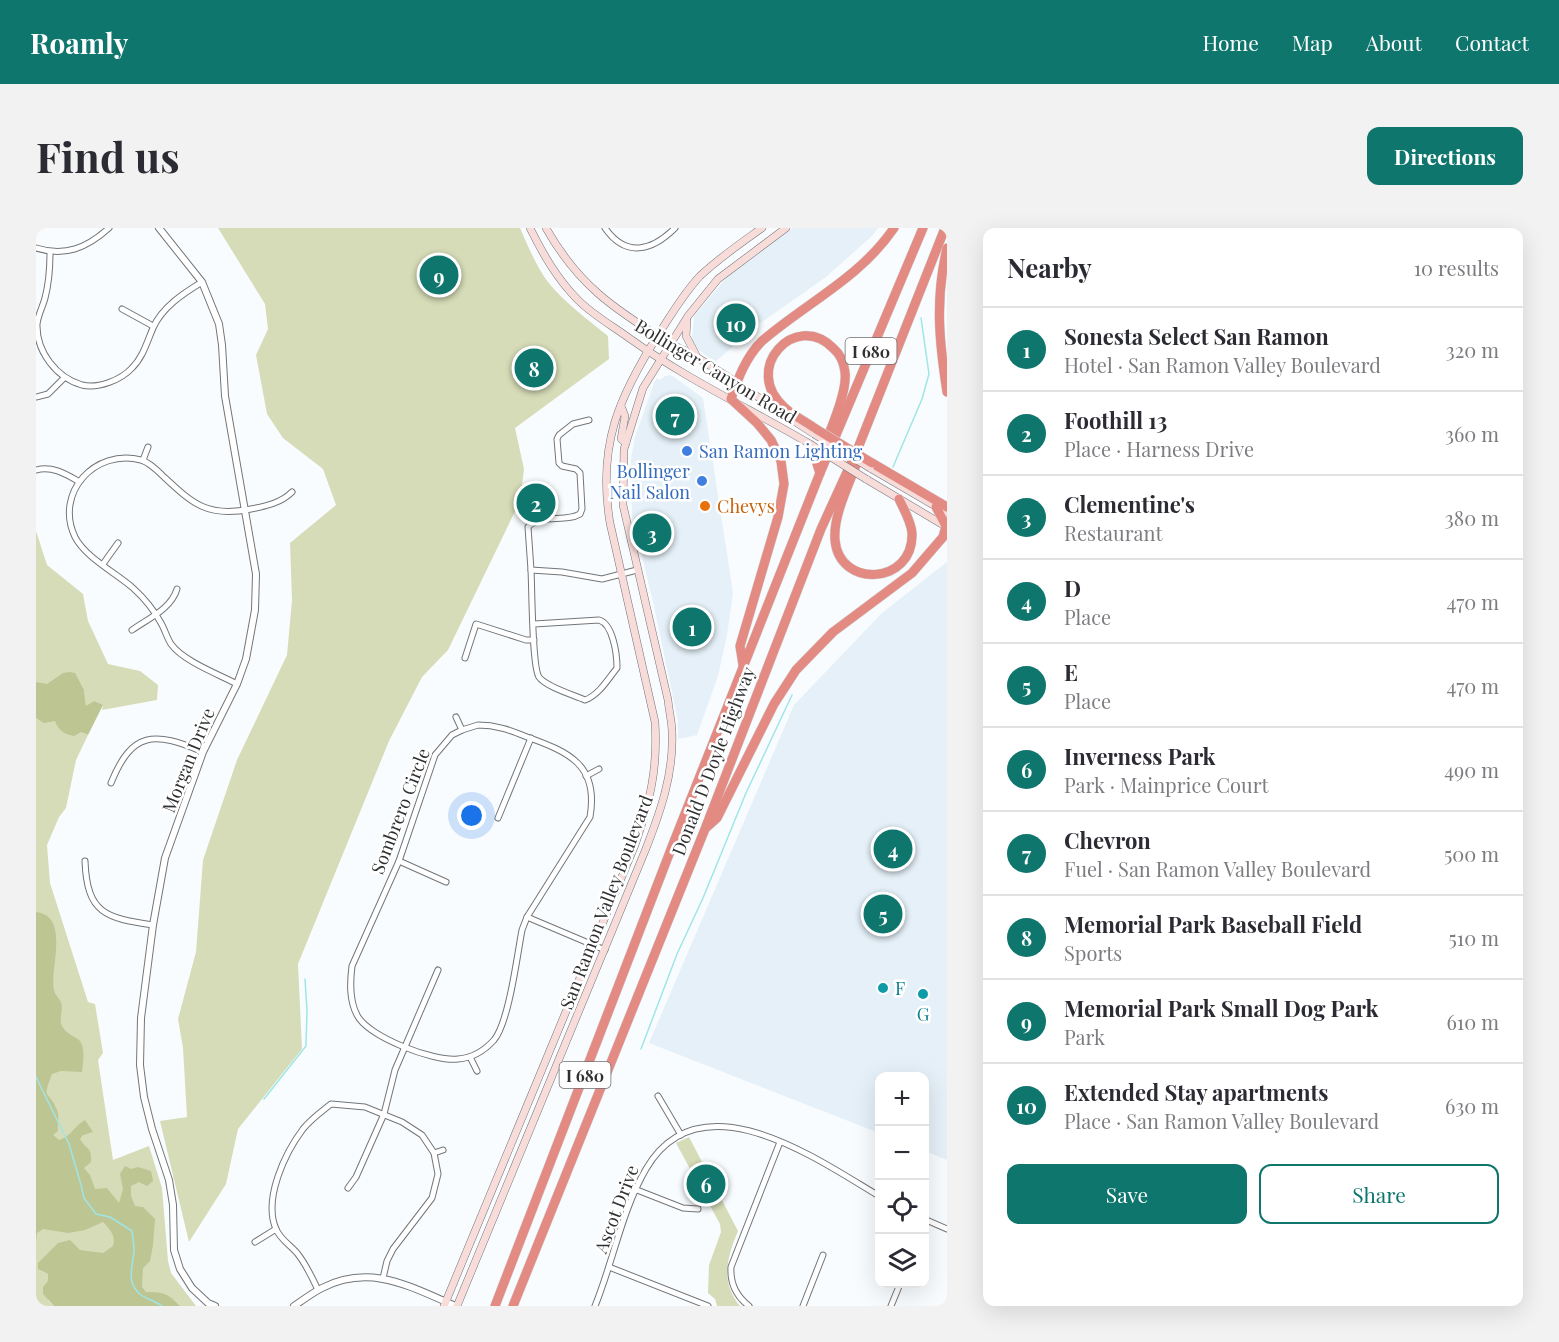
<!DOCTYPE html>
<meta charset="utf-8">
<style>
body{margin:0;font-family:"Playfair Display",serif;background:#f2f2f3;color:#2b2b33}
.controls{position:absolute;right:18px;bottom:18px;display:grid;overflow:hidden;border-radius:12px;box-shadow:0 6px 24px #0002}
.controls button{width:54px;height:54px;display:grid;place-items:center;padding:0;border:0;border-bottom:2px solid #e1e1e2;background:#fff;color:#2b2b33;font:30px sans-serif}
.you{position:absolute;left:436px;top:588px;width:21px;height:21px;margin:-15px;border:4px solid #fff;border-radius:50%;background:#1a73e8;box-shadow:0 0 0 9px #1a73e833}
.badge{display:grid;place-items:center;width:39px;height:39px;border-radius:50%;background:#0f766e;color:#fff;font-size:20px;font-weight:700}
.pin{position:absolute;translate:-50% -50%;border:3px solid #fff;box-shadow:0 2px 6px #0006}
.list{margin:0;padding:0;list-style:none}
h2{display:flex;justify-content:space-between;align-items:center;height:78px;margin:0;padding:0 24px;font-size:26px}
h2 small{font-size:20px;font-weight:400;color:#7c7c81}
.list li{display:grid;grid-template-columns:39px 1fr auto;gap:18px;align-items:center;box-sizing:border-box;height:84px;padding:0 24px;border-top:2px solid #e1e1e2}
.list b{display:block;font-size:22px;white-space:nowrap}
.list p{margin:0;font-size:20px;white-space:nowrap;color:#7c7c81}
.list em{font-size:20px;font-style:normal;color:#7c7c81}
.actions{display:flex;gap:12px;padding:18px 24px}
.actions a{flex:1;padding:14px 0;border:2px solid #0f766e;border-radius:12px;text-align:center;font-size:21px;color:#0f766e}
.actions .main{background:#0f766e;color:#fff}
.icon{flex:none;width:33px;height:33px;fill:none;stroke:currentColor;stroke-width:2;stroke-linecap:round;stroke-linejoin:round}
.map{position:relative;flex:none;width:911px;height:1078px;overflow:hidden;border-radius:12px}
header{display:flex;align-items:center;gap:36px;box-sizing:border-box;height:84px;padding:0 30px;background:#0f766e;color:#fff}
header strong{font-size:28px}
nav{display:flex;gap:33px;margin-inline-start:auto;font-size:21px}
.intro{display:flex;align-items:center;justify-content:space-between;box-sizing:border-box;height:144px;padding:0 36px}
h1{margin:0;font-size:42px}
.button{padding:15px 27px;border-radius:12px;background:#0f766e;color:#fff;font-size:21px;font-weight:700}
main{display:flex;gap:36px;padding:0 36px}
aside{flex:1;background:#fff;border-radius:12px;box-shadow:0 6px 24px #0002}
.map>svg:first-child{display:block}
.built{fill:#e5f0f8}
.green{fill:#d6dcb7}
.forest{fill:#bdc592}
.lines{fill:none;stroke-linecap:round;stroke-linejoin:round}
.stream{stroke:#a0e5e6;stroke-width:1.5}
.minor-casing{stroke:#727679;stroke-width:7}
.tertiary-casing{stroke:#727679;stroke-width:8}
.secondary-casing{stroke:#727679;stroke-width:8}
.motorway-casing{stroke:#d5d6d6;stroke-width:10}
.minor{stroke:#fff;stroke-width:5}
.tertiary{stroke:#fff;stroke-width:6}
.secondary{stroke:#f7dcda;stroke-width:7}
.motorway{stroke:#e38b83;stroke-width:9}
.secondary-bridge-casing{stroke:#727679;stroke-width:8;stroke-linecap:butt}
.motorway-bridge-casing{stroke:#d5d6d6;stroke-width:10;stroke-linecap:butt}
.secondary-bridge{stroke:#f7dcda;stroke-width:7}
.motorway-bridge{stroke:#e38b83;stroke-width:9}
.shop-dot{fill:#3f7fe0;stroke:#fff;stroke-width:2}
.food-dot{fill:#e8710a;stroke:#fff;stroke-width:2}
.culture-dot{fill:#0f9aa8;stroke:#fff;stroke-width:2}
.labels{text-anchor:middle;dominant-baseline:central;stroke-width:5;stroke-linejoin:round;paint-order:stroke}
.shield{fill:#fff;stroke:#6d6e6f;stroke-width:1.5}
.shield-label{font-size:16px;font-weight:bold;fill:#2f3031}
.street-label{font-size:18px;fill:#2f3031;stroke:#fff}
.shop-label{font-size:18px;fill:#366cbe;stroke:#fff;text-anchor:start}
.food-label{font-size:18px;fill:#c56008;stroke:#fff;text-anchor:start}
.culture-label{font-size:18px;fill:#0d838f;stroke:#fff;text-anchor:start}
</style>
<header>
<strong>Roamly</strong>
<nav><a>Home</a><a>Map</a><a>About</a><a>Contact</a></nav>
</header>
<div class="intro"><h1>Find us</h1><a class="button">Directions</a></div>
<main>
<div class="map">
<svg width="911" height="1078" viewBox="0 0 911 1078">
<rect width="100%" height="100%" fill="#f9fcff"/>
<g class="built">
<path d="M757,0H842L837,7L790,49L723,96L679,134L661,121L656,112L658,88L691,49Z"/>
<path d="M635,147L667,170L697,365L691,407L682,448L661,507L642,511V493L618,378L596,287L595,230L599,209L618,155L621,150L624,152L629,148Z"/>
<path d="M911,334V932L889,923L888,848H843V905L613,815L758,477L846,385Z"/>
</g>
<g class="green">
<path d="M182,0H484C492,18 500,38 512,54C529,75 551,91 572,108L573,131L479,200L488,241L484,273L412,422L386,449L353,513L262,736L266,821L202,901L190,956L153,1014L124,893L151,889L147,820L142,791L160,724L167,632L201,532L251,427L256,372L254,315L300,277L287,241L247,210L231,186L220,127L232,101L229,76Z"/>
<path d="M0,303L11,337L47,366L52,393L72,436L104,443L122,457L121,472L66,482L67,477L50,478L48,462L45,504L52,507L40,532L30,580L23,589L11,617L14,655L52,774L59,776L67,825L62,832L77,932L113,918L126,960L132,1033L135,1045L160,1078H99L2,1041L12,1046V1072L18,1078H0Z"/>
<path d="M653,909L702,1003C691,1029 684,1055 704,1078H681L679,1071L672,1065L673,1037L685,1004L684,996L640,915Z"/>
</g>
<g class="forest">
<path d="M34,444L39,445L48,462L50,478L58,473L67,477L52,507L45,504L38,508C28,506 23,503 19,493L8,495L0,490V454L11,456L27,445Z"/>
<path d="M0,684C35,688 13,742 18,762C19,767 23,770 25,774C28,783 21,793 28,801C31,806 38,808 43,812C50,820 47,834 46,844L25,843L16,846C5,874 13,861 21,882C24,888 21,896 22,903L17,907L23,912C36,908 38,898 49,892L57,904L47,907L44,911C50,922 56,918 55,934L48,940L54,947L59,961L71,960L83,975L87,961L84,946L89,938L95,941L102,939L115,943L117,953L111,958L103,954L95,958V968L99,978L107,979L119,991L117,1017L114,1033L107,1040L106,1059L110,1064C128,1064 131,1065 144,1078H18L7,1066V1059L12,1053V1046L2,1041V1035L22,1015L34,1012L44,1022L67,1025L77,1018C80,1007 74,1002 67,994L49,1002L32,1005L7,1001L1,1005L0,1014Z"/>
</g>
<g class="lines">
<g class="stream">
<path d="M857,239L886,171L893,146L885,90"/>
<path d="M605,821L641,726L667,670L710,565L756,467"/>
<path d="M0,849L33,916L45,957L48,970L60,986L74,989L96,1003C97,1010 98,1016 98,1023C97,1038 89,1055 105,1067C111,1071 119,1073 126,1078"/>
<path d="M228,871L270,818L271,782L269,751"/>
</g>
<g class="minor-casing">
<g id="minor">
<path d="M569,0C590,30 616,23 639,0"/>
<path d="M0,20C29,29 51,20 73,0"/>
<path d="M14,24C14,40 13,55 9,70C7,78 2,87 1,96C0,124 21,150 46,157C62,161 85,152 96,140C107,129 111,114 117,100C126,79 148,65 166,54"/>
<path d="M86,81L117,98"/>
<path d="M0,169L12,166L28,150"/>
<path d="M553,192L537,196L523,207L521,211L523,235L526,238L540,241L544,245L546,281L544,286C529,295 505,285 492,299L495,342L526,344L566,351L601,342"/>
<path d="M107,232L112,219"/>
<path d="M0,242C16,238 28,245 42,253"/>
<path d="M67,336L82,315"/>
<path d="M495,342C496,359 496,439 503,449C510,459 538,467 549,472C563,467 572,451 581,440C581,426 577,396 563,392L498,396"/>
<path d="M96,402C113,390 135,381 141,361"/>
<path d="M429,430L440,396L490,412H498"/>
<path d="M201,456C182,446 147,433 135,416C131,410 129,402 125,395C118,382 108,370 97,360C80,345 49,329 39,309C18,265 59,220 105,232C113,234 121,242 127,248C156,275 171,290 215,281C230,278 245,275 256,264"/>
<path d="M420,489L426,502"/>
<path d="M442,497C460,497 474,502 491,509C533,524 563,537 554,589L491,689L486,702C481,728 473,794 458,812C449,822 436,830 422,831C398,834 332,809 321,787C313,772 314,754 316,738L363,633L399,527L416,507L426,502Z"/>
<path d="M550,548L563,541"/>
<path d="M75,555C96,503 118,503 167,524"/>
<path d="M462,590L495,510"/>
<path d="M49,633C51,686 70,690 117,697"/>
<path d="M363,633L410,654"/>
<path d="M491,689L569,722"/>
<path d="M434,829L441,843"/>
<path d="M622,868L645,907"/>
<path d="M398,925L407,922"/>
<path d="M312,960L320,949L348,886L359,842L402,742"/>
<path d="M601,962L647,980L662,981"/>
<path d="M888,991L911,1001"/>
<path d="M219,1014L240,1001"/>
<path d="M573,1039L672,1078"/>
<path d="M282,1062C276,1049 270,1036 261,1025C254,1017 244,1011 240,1001C227,971 249,925 267,901C275,891 285,884 295,876L329,879L366,894L386,907L398,925L402,946L396,970L357,1021L351,1033L347,1050"/>
<path d="M559,1078C577,1034 586,982 610,941C664,848 781,931 843,968"/>
<path d="M713,1078C700,1068 694,1055 695,1039L744,914"/>
<path d="M767,1078L787,1027"/>
<path d="M855,1078L864,1056"/>
</g>
</g>
<g class="tertiary-casing">
<g id="tertiary">
<path d="M123,0L166,54L183,96L186,117L189,168L220,346L219,382L210,431L201,456L167,524L129,630L117,697L105,790L104,837L108,869L116,901L133,952L137,977L138,1022L144,1041L156,1060L172,1075L179,1078"/>
<path d="M258,1078C267,1072 276,1065 286,1060C335,1035 374,1059 420,1078"/>
</g>
</g>
<g class="secondary-casing">
<g id="secondary">
<path d="M494,0C507,26 521,51 542,72C557,87 575,97 593,110C649,150 714,181 774,216"/>
<path d="M510,0C542,57 578,81 633,115C642,120 653,124 662,130C701,154 739,181 778,206"/>
<path d="M651,93L650,108L660,127"/>
<path d="M585,178L589,188L585,211L590,215"/>
<path d="M834,240L911,285"/>
<path d="M830,251L909,298"/>
<path d="M408,1078L599,617C614,573 622,541 619,494L574,295C561,217 583,168 624,104C637,84 648,65 664,48C683,30 705,15 726,0"/>
<path d="M421,1078L609,623C624,585 638,546 636,504C636,494 633,483 632,472L587,277L588,221L607,160L652,88L682,51L750,0"/>
</g>
</g>
<g class="motorway-casing">
<g id="motorway">
<path d="M911,20C899,71 903,113 911,164"/>
<path d="M780,201C770,194 758,188 749,180C704,141 760,82 797,120C804,126 808,135 809,144C812,166 789,214 781,236L784,245"/>
<path d="M836,235L911,279"/>
<path d="M820,237C812,259 797,288 799,312C803,361 878,357 876,305C875,293 868,282 863,271"/>
<path d="M707,437L704,418L742,289L748,256L745,233L735,212L721,195L695,171C702,150 710,129 726,113C770,75 824,50 858,0"/>
<path d="M671,599L681,590L738,476L760,442L797,404L876,345L907,309L910,298L900,279"/>
<path d="M459,1078L637,616L784,245L887,0"/>
<path d="M477,1078L669,601L785,301L822,220L909,0"/>
</g>
</g>
<use href="#minor" class="minor"/>
<use href="#tertiary" class="tertiary"/>
<use href="#secondary" class="secondary"/>
<use href="#motorway" class="motorway"/>
<g class="secondary-bridge-casing">
<g id="secondary-bridge">
<path d="M778,206L834,240"/>
<path d="M774,216L830,251"/>
</g>
</g>
<g class="motorway-bridge-casing">
<path id="motorway-bridge" d="M780,201L836,235"/>
</g>
<use href="#secondary-bridge" class="secondary-bridge"/>
<use href="#motorway-bridge" class="motorway-bridge"/>
</g>
<g class="shop-dot">
<circle cx="651" cy="223" r="6"/>
<circle cx="666" cy="253" r="6"/>
</g>
<circle class="food-dot" cx="669" cy="278" r="6"/>
<g class="culture-dot">
<circle cx="847" cy="760" r="6"/>
<circle cx="887" cy="766" r="6"/>
</g>
<g class="labels">
<g class="shield">
<rect x="809.5" y="110" width="51" height="26" rx="4.5"/>
<rect x="523.5" y="834" width="51" height="26" rx="4.5"/>
</g>
<g class="shield-label">
<text x="835" y="123">I 680</text>
<text x="549" y="847">I 680</text>
</g>
<g class="street-label">
<text transform="translate(680 143) rotate(31)">Bollinger Canyon Road</text>
<text transform="translate(152 532) rotate(-68)">Morgan Drive</text>
<text transform="translate(677 533) rotate(-69)">Donald D Doyle Highway</text>
<text transform="translate(364 583) rotate(-69)">Sombrero Circle</text>
<text transform="translate(570 674) rotate(-69)">San Ramon Valley Boulevard</text>
<text transform="translate(580 981) rotate(-69)">Ascot Drive</text>
</g>
<g class="shop-label">
<text x="663" y="223">San Ramon Lighting</text>
<text x="654" y="243" text-anchor="end">Bollinger<tspan x="654" dy="21">Nail Salon</tspan></text>
</g>
<g class="food-label">
<text x="681" y="278">Chevys</text>
</g>
<g class="culture-label">
<text x="859" y="760">F</text>
<text x="887" y="786" text-anchor="middle">G</text>
</g>
</g>
</svg>
<div class="controls">
<button>+</button>
<button>−</button>
<button><svg class="icon" aria-label="locate" viewBox="0 0 24 24"><circle cx="12" cy="12" r="6"/><path d="M12 2v4M12 18v4M2 12h4M18 12h4"/></svg></button>
<button><svg class="icon" aria-label="layers" viewBox="0 0 24 24"><path d="M12 4l9 5-9 5-9-5zM3 14l9 5 9-5"/></svg></button>
</div>
<div class="you"></div>
<div class="pin badge" style="left:656px;top:399px">1</div>
<div class="pin badge" style="left:500px;top:275px">2</div>
<div class="pin badge" style="left:616px;top:305px">3</div>
<div class="pin badge" style="left:857px;top:621px">4</div>
<div class="pin badge" style="left:847px;top:686px">5</div>
<div class="pin badge" style="left:670px;top:956px">6</div>
<div class="pin badge" style="left:639px;top:188px">7</div>
<div class="pin badge" style="left:498px;top:140px">8</div>
<div class="pin badge" style="left:403px;top:47px">9</div>
<div class="pin badge" style="left:700px;top:95px">10</div>
</div>
<aside>
<h2>Nearby<small>10 results</small></h2>
<ul class="list">
<li><span class="badge">1</span><div><b>Sonesta Select San Ramon</b><p>Hotel · San Ramon Valley Boulevard</p></div><em>320 m</em></li>
<li><span class="badge">2</span><div><b>Foothill 13</b><p>Place · Harness Drive</p></div><em>360 m</em></li>
<li><span class="badge">3</span><div><b>Clementine's</b><p>Restaurant</p></div><em>380 m</em></li>
<li><span class="badge">4</span><div><b>D</b><p>Place</p></div><em>470 m</em></li>
<li><span class="badge">5</span><div><b>E</b><p>Place</p></div><em>470 m</em></li>
<li><span class="badge">6</span><div><b>Inverness Park</b><p>Park · Mainprice Court</p></div><em>490 m</em></li>
<li><span class="badge">7</span><div><b>Chevron</b><p>Fuel · San Ramon Valley Boulevard</p></div><em>500 m</em></li>
<li><span class="badge">8</span><div><b>Memorial Park Baseball Field</b><p>Sports</p></div><em>510 m</em></li>
<li><span class="badge">9</span><div><b>Memorial Park Small Dog Park</b><p>Park</p></div><em>610 m</em></li>
<li><span class="badge">10</span><div><b>Extended Stay apartments</b><p>Place · San Ramon Valley Boulevard</p></div><em>630 m</em></li>
</ul>
<div class="actions"><a class="main">Save</a><a>Share</a></div>
</aside>
</main>
